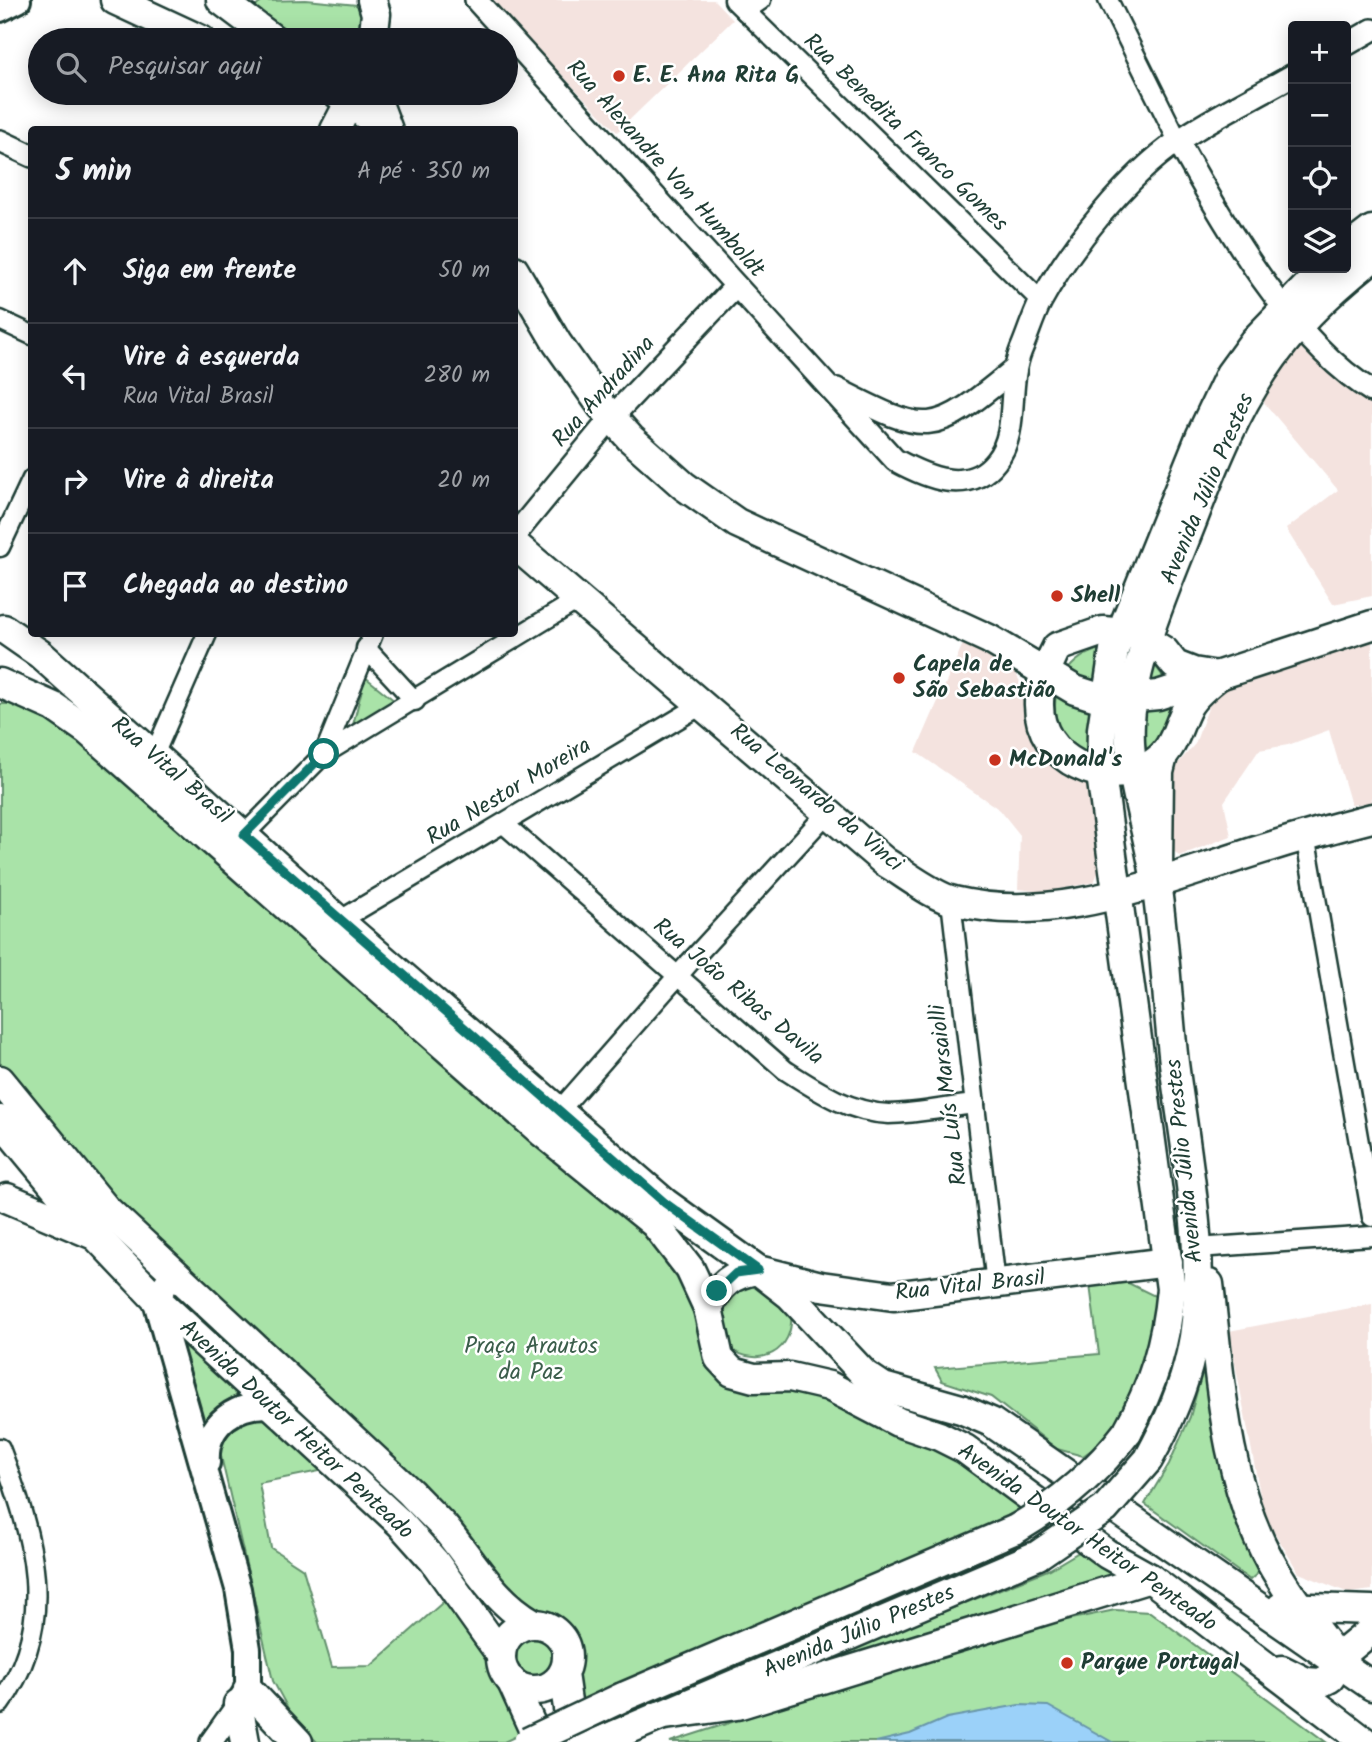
<!DOCTYPE html>
<html lang="pt">
<meta charset="utf-8">
<style>
body{margin:0;font-family:Kalam,sans-serif;background:#242831;color:#f1f3f6}
.controls{position:absolute;right:21px;top:21px;display:grid;overflow:hidden;border-radius:7px;box-shadow:0 4px 18px #0003}
.controls button{width:63px;height:63px;display:grid;place-items:center;padding:0;border:0;border-bottom:2px solid #363941;background:#171b24;color:#f1f3f6;font:35px sans-serif}
.stop{position:absolute;width:21px;height:21px;margin:-16px;border:5px solid #0f766e;border-radius:50%;background:#fff}
.stop.end{background:#0f766e;border-color:#fff;box-shadow:0 2px 7px #0008}
.list{margin:0;padding:0;list-style:none}
h2{display:flex;justify-content:space-between;align-items:center;height:91px;margin:0;padding:0 28px;font-size:30px}
h2 small{font-size:23px;font-weight:400;color:#9ea1a6}
.list li{display:grid;grid-template-columns:46px 1fr auto;gap:21px;align-items:center;box-sizing:border-box;height:105px;padding:0 28px;border-top:2px solid #363941}
.list b{display:block;font-size:26px;white-space:nowrap}
.list p{margin:0;font-size:23px;white-space:nowrap;color:#9ea1a6}
.list em{font-size:23px;font-style:normal;color:#9ea1a6}
.icon{flex:none;width:38px;height:38px;fill:none;stroke:currentColor;stroke-width:2;stroke-linecap:round;stroke-linejoin:round}
.map{position:relative;flex:none;width:1372px;height:1742px;overflow:hidden}
.search{position:absolute;background:#171b24;box-shadow:0 4px 18px #0003;left:28px;top:28px;width:490px;height:77px;display:flex;align-items:center;gap:18px;box-sizing:border-box;padding:0 24px;border-radius:38px;color:#9ea1a6;font-size:26px}
.panel{position:absolute;background:#171b24;box-shadow:0 4px 18px #0003;left:28px;top:126px;width:490px;height:511px;border-radius:7px}
.map>svg:first-child{display:block}
.built{fill:#f4e3df}
.green{fill:#a9e3a8;stroke:#64906e;stroke-width:2}
.water{fill:#9bd1f9;stroke:#6996aa;stroke-width:2}
.lines{fill:none;stroke-linecap:round;stroke-linejoin:round}
.minor-casing{stroke:#1f3d34;stroke-width:23}
.tertiary-casing{stroke:#1f3d34;stroke-width:26}
.secondary-casing{stroke:#1f3d34;stroke-width:30}
.primary-casing{stroke:#1f3d34;stroke-width:33}
.trunk-casing{stroke:#1f3d34;stroke-width:33}
.minor{stroke:#fff;stroke-width:18}
.tertiary{stroke:#fff;stroke-width:21}
.secondary{stroke:#fff;stroke-width:24}
.primary{stroke:#fff;stroke-width:28}
.trunk{stroke:#fff;stroke-width:28}
.trunk-bridge-casing{stroke:#1f3d34;stroke-width:33;stroke-linecap:butt}
.trunk-bridge{stroke:#fff;stroke-width:28}
.route{stroke:#0f766e;stroke-width:9}
.poi-dot{fill:#c8321e;stroke:#fff;stroke-width:2.5}
.labels{text-anchor:middle;dominant-baseline:central;stroke-width:5;stroke-linejoin:round;paint-order:stroke}
.poi-label{font-size:23px;font-weight:bold;fill:#1f3d34;stroke:#fff;text-anchor:start}
.street-label{font-size:23px;fill:#1f3d34;stroke:#fff}
.park-label{font-size:23px;fill:#3b5e4b;stroke:#fff}
</style>
<div class="map">
<svg width="1372" height="1742" viewBox="0 0 1372 1742">
<rect width="100%" height="100%" fill="#fff"/>
<filter id="ink" filterUnits="userSpaceOnUse"><feTurbulence type="fractalNoise" baseFrequency=".0143" numOctaves="2"/><feDisplacementMap in="SourceGraphic" scale="14" xChannelSelector="R" yChannelSelector="G"/><feConvolveMatrix kernelMatrix="1 2 1 2 8 2 1 2 1" color-interpolation-filters="sRGB"/></filter>
<g filter="url(#ink)">
<g class="built">
<path d="M489,0H714L733,20L617,132Z"/>
<path d="M1299,342L1372,398V596L1333,604L1286,529L1338,490L1261,399Z"/>
<path d="M1372,634V802L1351,805L1329,730L1288,745L1259,750L1224,802L1231,836L1179,856L1168,845L1169,774L1195,744L1215,689Z"/>
<path d="M965,639L1009,661L1027,695L1090,780L1103,862L1094,882L1044,892L1018,889L1020,835L1000,810L916,752Z"/>
<path d="M1372,1304V1590L1349,1593L1299,1573L1264,1515L1229,1331Z"/>
</g>
<g class="green">
<path d="M306,0L357,5L368,25L363,40H297L255,7L263,1Z"/>
<circle cx="1113" cy="706" r="58"/>
<path d="M365,677L395,701L353,725Z"/>
<path d="M0,704H20L82,736L664,1252L685,1273L708,1356L800,1385L929,1442L1028,1507L1001,1522L573,1706C573,1654 593,1639 534,1615L92,1180L0,1066Z"/>
<path d="M1089,1277H1116L1159,1298C1147,1356 1137,1421 1083,1456L1057,1449L991,1397L942,1381L935,1368L1099,1354Z"/>
<path d="M756,1285L791,1312C795,1352 759,1370 728,1347L720,1312L734,1292Z"/>
<path d="M170,1318L252,1396L206,1427L189,1388Z"/>
<path d="M1208,1351L1215,1427L1228,1496L1258,1573L1250,1580L1145,1504L1169,1464L1190,1417Z"/>
<path d="M267,1416L330,1469L259,1483L271,1548L303,1569L332,1667L371,1666L450,1596L487,1647L502,1673L523,1733L504,1742H317L292,1716L273,1681L217,1439L234,1420Z"/>
<path d="M1089,1546L1123,1574L838,1663L833,1656L1050,1569Z"/>
<path d="M1115,1610L1150,1612L1326,1742H670L1014,1631Z"/>
<circle cx="535" cy="1657" r="29"/>
<path d="M719,1672L723,1677L572,1742H549Z"/>
</g>
<path class="water" d="M1019,1705L1048,1706L1112,1742H876L910,1734L947,1718Z"/>
<g class="lines">
<g class="minor-casing">
<g id="minor">
<path d="M734,0L1041,301"/>
<path d="M1108,0L1178,141"/>
<path d="M745,11L761,0"/>
<path d="M0,320L32,335"/>
<path d="M0,547L32,479"/>
<path d="M366,648L415,701"/>
<path d="M324,754L373,634"/>
<path d="M153,757L207,634"/>
<path d="M504,824L785,1070C816,1090 850,1113 889,1114C917,1114 947,1107 975,1104"/>
<path d="M244,835L324,754L581,598"/>
<path d="M1305,835L1372,1217"/>
<path d="M951,901L996,1284"/>
<path d="M339,921L703,704"/>
<path d="M559,1111L690,962L828,812"/>
<path d="M1197,1248L1372,1236"/>
<path d="M0,1448C33,1535 60,1622 0,1704"/>
</g>
</g>
<g class="tertiary-casing">
<g id="tertiary">
<path d="M476,0L895,460C926,477 969,496 996,461C1020,431 1006,388 1021,350C1028,334 1033,316 1041,301C1071,246 1127,176 1178,141C1214,116 1255,97 1293,75"/>
<path d="M1346,45L1372,30"/>
<path d="M0,141L32,156"/>
<path d="M1178,141C1222,221 1292,343 1372,391"/>
<path d="M837,389C929,436 932,437 1012,371"/>
<path d="M514,536L611,418L736,286"/>
<path d="M211,1742L238,1704"/>
</g>
</g>
<g class="secondary-casing">
<g id="secondary">
<path d="M0,9L18,0"/>
<path d="M173,1275L155,1298L238,1589L248,1649V1689L238,1704"/>
<path d="M207,1463C204,1423 238,1401 275,1406"/>
</g>
</g>
<g class="primary-casing">
<g id="primary">
<path d="M115,0L201,40"/>
<path d="M221,0L274,40"/>
<path d="M372,0L376,14L373,40"/>
<path d="M337,93L385,130"/>
<path d="M374,93L388,130"/>
<path d="M335,130L349,103"/>
<path d="M514,270L557,343L601,405L630,438L684,486L737,523L989,639L1075,690L1106,700L1158,695L1372,625"/>
<path d="M514,544L885,862C904,873 934,897 954,901C1046,923 1132,891 1219,863C1270,846 1320,831 1372,818"/>
<path d="M4,629L40,654L339,921L665,1203L758,1270L821,1286L893,1296L1168,1262"/>
<path d="M1103,631L1136,634L1164,651L1175,665L1193,672L1218,676C1207,685 1195,694 1188,706C1176,728 1175,750 1152,764C1107,791 1037,760 1039,702C1039,684 1049,663 1057,647Z"/>
<path d="M0,683L54,707L87,730L543,1133L655,1224L690,1269L708,1308L719,1358L732,1372L754,1378L790,1377L829,1386L898,1422L939,1436L965,1449L1107,1554L1150,1578L1365,1742"/>
<path d="M1158,869L1159,772L1163,756"/>
<path d="M0,1080L105,1208L410,1492C421,1504 433,1515 444,1527C472,1560 494,1602 533,1623"/>
<path d="M0,1120L96,1236L155,1298L400,1523L434,1561L501,1655"/>
<path d="M7,1198L92,1234"/>
<path d="M763,1274L790,1295L865,1375L883,1387L961,1409L991,1422L1372,1686"/>
<path d="M708,1308C720,1284 731,1274 758,1270"/>
<path d="M1281,1607L1372,1610"/>
<circle cx="534" cy="1657" r="33"/>
<path d="M1282,1670L1306,1682L1320,1683L1330,1678L1344,1653L1372,1630"/>
<path d="M563,1674L569,1715L578,1742"/>
<path d="M511,1680L539,1742"/>
</g>
</g>
<g class="trunk-casing">
<g id="trunk">
<path d="M1346,250L1372,230"/>
<path d="M1209,1284C1220,1376 1224,1478 1270,1561C1290,1597 1316,1630 1341,1663"/>
<path d="M1127,1432C1153,1386 1166,1342 1171,1289L1101,774L1102,729L1114,650L1201,435L1230,374L1254,341L1325,268"/>
<path d="M1148,1460C1167,1426 1183,1391 1191,1353C1210,1269 1185,1149 1174,1063C1167,1003 1165,942 1156,883C1149,830 1127,776 1130,723C1133,657 1171,576 1195,514C1240,397 1272,337 1372,258"/>
<path d="M248,1689L298,1742"/>
<path d="M623,1697L1016,1529"/>
<path d="M238,1704L245,1742"/>
<path d="M658,1716L737,1705L1150,1578"/>
<path d="M599,1742L1038,1555"/>
</g>
</g>
<use href="#minor" class="minor"/>
<use href="#tertiary" class="tertiary"/>
<use href="#secondary" class="secondary"/>
<use href="#primary" class="primary"/>
<use href="#trunk" class="trunk"/>
<g class="trunk-bridge-casing">
<g id="trunk-bridge">
<path d="M1016,1529C1060,1503 1096,1473 1127,1432"/>
<path d="M1038,1555L1105,1509L1148,1460"/>
<path d="M528,1742L623,1697"/>
</g>
</g>
<use href="#trunk-bridge" class="trunk-bridge"/>
</g>
</g>
<g class="lines" filter="url(#ink)">
<path class="route" d="M324,754L244,835L665,1203L758,1270L736,1273L717,1291"/>
</g>
<g class="poi-dot">
<circle cx="619" cy="76" r="7"/>
<circle cx="1057" cy="596" r="7"/>
<circle cx="899" cy="678" r="7"/>
<circle cx="995" cy="760" r="7"/>
<circle cx="1067" cy="1663" r="7"/>
</g>
<g class="labels">
<g class="poi-label">
<text x="633" y="76">E. E. Ana Rita G</text>
<text x="1071" y="596">Shell</text>
<text x="913" y="665">Capela de<tspan x="913" dy="26">São Sebastião</tspan></text>
<text x="1009" y="760">McDonald's</text>
<text x="1081" y="1663">Parque Portugal</text>
</g>
<g class="street-label">
<text transform="translate(905 133) rotate(44)">Rua Benedita Franco Gomes</text>
<text transform="translate(665 169) rotate(48)">Rua Alexandre Von Humboldt</text>
<text transform="translate(604 392) rotate(-48)">Rua Andradina</text>
<text transform="translate(1208 489) rotate(-67)">Avenida Júlio Prestes</text>
<text transform="translate(171 771) rotate(41)">Rua Vital Brasil</text>
<text transform="translate(509 792) rotate(-31)">Rua Nestor Moreira</text>
<text transform="translate(816 798) rotate(40)">Rua Leonardo da Vinci</text>
<text transform="translate(738 992) rotate(40)">Rua João Ribas Davila</text>
<text transform="translate(949 1095) rotate(-97)">Rua Luís Marsaiolli</text>
<text transform="translate(1185 1161) rotate(-96)">Avenida Júlio Prestes</text>
<text transform="translate(970 1286) rotate(-6)">Rua Vital Brasil</text>
<text transform="translate(296 1430) rotate(43)">Avenida Doutor Heitor Penteado</text>
<text transform="translate(1087 1538) rotate(35)">Avenida Doutor Heitor Penteado</text>
<text transform="translate(859 1632) rotate(-23)">Avenida Júlio Prestes</text>
</g>
<g class="park-label">
<text x="531" y="1347">Praça Arautos<tspan x="531" dy="26">da Paz</tspan></text>
</g>
</g>
</svg>
<div class="controls">
<button>+</button>
<button>−</button>
<button><svg class="icon" aria-label="locate" viewBox="0 0 24 24"><circle cx="12" cy="12" r="6"/><path d="M12 2v4M12 18v4M2 12h4M18 12h4"/></svg></button>
<button><svg class="icon" aria-label="layers" viewBox="0 0 24 24"><path d="M12 4l9 5-9 5-9-5zM3 14l9 5 9-5"/></svg></button>
</div>
<div class="stop" style="left:324px;top:754px"></div>
<div class="stop end" style="left:717px;top:1291px"></div>
<div class="search"><svg class="icon" aria-label="search" viewBox="0 0 24 24"><circle cx="10" cy="10" r="6"/><path d="M15 15l6 6"/></svg>Pesquisar aqui</div>
<section class="panel">
<h2>5 min<small>A pé · 350 m</small></h2>
<ul class="list">
<li><svg class="icon" aria-label="ahead" viewBox="0 0 24 24"><path d="M12 20V5M6 11l6-6 6 6"/></svg><div><b>Siga em frente</b></div><em>50 m</em></li>
<li><svg class="icon" aria-label="left" viewBox="0 0 24 24"><path d="M17 20v-9H6M10 6l-5 5 5 5"/></svg><div><b>Vire à esquerda</b><p>Rua Vital Brasil</p></div><em>280 m</em></li>
<li><svg class="icon" aria-label="right" viewBox="0 0 24 24"><path d="M7 20v-9h11M14 6l5 5-5 5"/></svg><div><b>Vire à direita</b></div><em>20 m</em></li>
<li><svg class="icon" aria-label="arrive" viewBox="0 0 24 24"><path d="M6 21V4h12l-3 4 3 4H6"/></svg><div><b>Chegada ao destino</b></div></li>
</ul>
</section>
</div>
